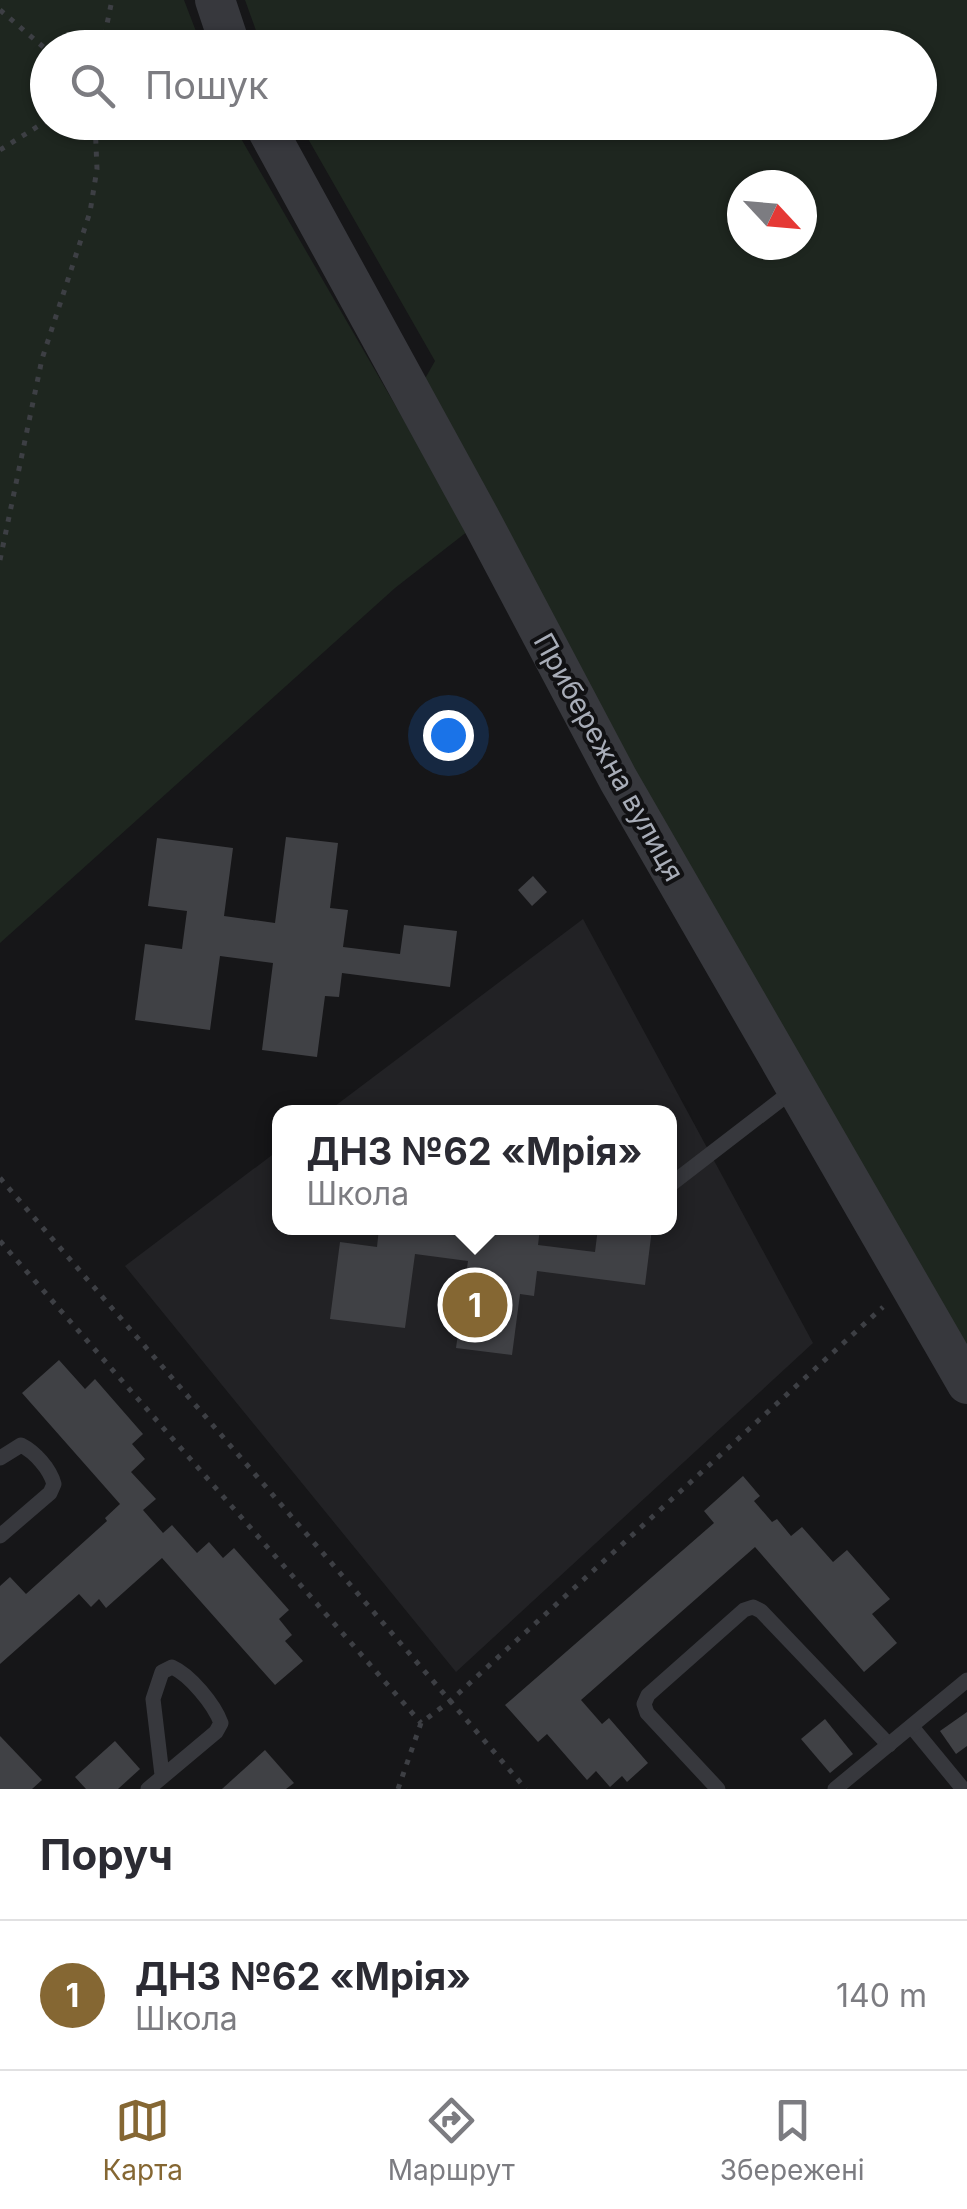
<!DOCTYPE html>
<html lang="uk">
<meta charset="utf-8">
<style>
body{margin:0;font-family:Inter,sans-serif;background:#f2f2f3;color:#2b2b33}
.compass{position:absolute;left:727px;top:170px;width:90px;height:90px;border-radius:50%;background:#fff;box-shadow:0 2px 8px #0004;rotate:116deg}
.you{position:absolute;left:448px;top:735px;width:35px;height:35px;margin:-25px;border:8px solid #fff;border-radius:50%;background:#1a73e8;box-shadow:0 0 0 15px #1a73e833}
.badge{display:grid;place-items:center;width:65px;height:65px;border-radius:50%;background:#856733;color:#fff;font-size:32px;font-weight:700}
.pin{position:absolute;translate:-50% -50%;border:5px solid #fff;box-shadow:0 2px 10px #0006}
.popup{position:absolute;left:272px;top:1105px;width:405px;height:130px;box-sizing:border-box;display:grid;place-content:center;border-radius:20px;background:#fff;filter:drop-shadow(0 2px 8px #0005);font-size:32px;white-space:nowrap;color:#7c7c81}
.popup b{font-size:38px;color:#2b2b33}
.popup::after{content:'';position:absolute;left:50%;top:100%;margin-left:-20px;border:20px solid transparent;border-top-color:#fff}
.list{margin:0;padding:0;list-style:none}
h2{display:flex;justify-content:space-between;align-items:center;height:130px;margin:0;padding:0 40px;font-size:42px}
h2 small{font-size:32px;font-weight:400;color:#7c7c81}
.list li{display:grid;grid-template-columns:65px 1fr auto;gap:30px;align-items:center;box-sizing:border-box;height:150px;padding:0 40px;border-top:2px solid #e1e1e2}
.list b{display:block;font-size:38px;white-space:nowrap}
.list p{margin:0;font-size:32px;white-space:nowrap;color:#7c7c81}
.list em{font-size:32px;font-style:normal;color:#7c7c81}
.icon{flex:none;width:55px;height:55px;fill:none;stroke:currentColor;stroke-width:2;stroke-linecap:round;stroke-linejoin:round}
.map{position:relative;flex:none;width:967px;height:1789px;overflow:hidden}
.search{position:absolute;background:#fff;box-shadow:0 2px 8px #0004;left:30px;right:30px;top:30px;height:110px;display:flex;align-items:center;gap:25px;box-sizing:border-box;padding:0 35px;border-radius:55px;color:#7c7c81;font-size:38px}
.sheet{height:280px;background:#fff}
nav{display:flex;justify-content:space-around;align-items:center;box-sizing:border-box;height:140px;border-top:2px solid #e1e1e2;background:#fff;font-size:28px;color:#7c7c81}
nav a{display:grid;justify-items:center;gap:5px}
nav .on{color:#856733}
.map>svg:first-child{display:block}
.built{fill:#222225}
.green{fill:#1e261f;fill-rule:evenodd}
.building{fill:#404145}
.lines{fill:none;stroke-linecap:round;stroke-linejoin:round}
.path{stroke:#3d3f44;stroke-width:5;stroke-dasharray:5 8;stroke-linecap:butt}
.service{stroke:#37383d;stroke-width:15}
.tertiary{stroke:#37383d;stroke-width:40}
.labels{text-anchor:middle;dominant-baseline:central;stroke-width:8;stroke-linejoin:round;paint-order:stroke}
.street-label{font-size:28px;fill:#a8adb8;stroke:#111113}
</style>
<div class="map">
<svg width="967" height="1789" viewBox="0 0 967 1789">
<rect width="100%" height="100%" fill="#161618"/>
<path class="built" d="M583,919L813,1343L456,1672L125,1266L280,1149V1228H670V1112H327Z"/>
<g class="green">
<path d="M0,0H184L202,47L48,48V122L232,123L468,531L395,588L0,943Z"/>
<path d="M245,0H967V1384L414,398L435,361L299,123L920,122V48L262,47ZM742,185H802V245H742Z"/>
</g>
<g class="building">
<path d="M286,837L338,843L330,908L348,910L343,947L400,954L404,925L457,931L450,987L342,973L339,997L325,996L317,1057L262,1050L273,963L220,956L210,1030L135,1020L145,944L182,949L187,911L148,906L157,838L233,848L224,916L275,923Z"/>
<path d="M533,876L547,892L532,906L518,890Z"/>
<path d="M379,1228H540L538,1245L595,1252L598,1228L652,1229L645,1285L537,1271L534,1296L520,1294L512,1355L456,1348L468,1261L415,1254L405,1328L330,1319L340,1242L377,1247Z"/>
<path d="M59,1360L85,1389L95,1379L143,1434L132,1444L145,1459L131,1472L156,1499L143,1510L163,1533L172,1525L197,1553L209,1542L223,1558L234,1548L289,1610L279,1619L292,1635L285,1641L303,1661L275,1685L162,1558L106,1608L99,1599L91,1607L79,1594L0,1664V1586L10,1577L26,1594L107,1521L105,1518L120,1504L22,1393Z"/>
<path d="M743,1476L760,1496L754,1501L772,1522L777,1519L791,1536L802,1527L833,1562L847,1550L890,1599L872,1614L897,1643L864,1672L755,1547L581,1700L602,1724L609,1718L648,1763L627,1782L622,1776L610,1787L596,1771L587,1780L547,1734L538,1742L505,1705L714,1523L704,1511Z"/>
<path d="M967,1712V1746L956,1754L940,1731Z"/>
<path d="M825,1719L853,1754L830,1773L801,1739Z"/>
<path d="M0,1736L42,1780L32,1789H0Z"/>
<path d="M115,1741L140,1769L118,1789H86L75,1777Z"/>
<path d="M265,1750L294,1783L286,1789H222Z"/>
</g>
<g class="lines">
<g class="path">
<path d="M0,10L48,51"/>
<path d="M102,48L112,0"/>
<path d="M0,150L48,120"/>
<path d="M0,560L42,359L90,212L97,169L95,122"/>
<path d="M0,1178L526,1789"/>
<path d="M0,1241L421,1723"/>
<path d="M398,1789L421,1723L450,1701L883,1307"/>
</g>
<g class="service">
<path d="M670,1185L796,1088"/>
<path d="M0,1458L21,1445C35,1452 50,1469 54,1484L50,1493L0,1536"/>
<path d="M912,1727L963,1789"/>
<path d="M148,1789L216,1732L221,1723C214,1704 190,1675 172,1667L162,1672L153,1699L162,1775"/>
<path d="M718,1789L647,1713L644,1704L648,1695L744,1610L753,1607L761,1611L889,1745"/>
<path d="M835,1789L967,1680"/>
</g>
<g class="tertiary">
<path d="M215,0L231,48"/>
<path d="M263,122L481,520L618,779L967,1384"/>
</g>
</g>
<g class="labels">
<g class="street-label">
<text transform="translate(609 757) rotate(61)">Прибережна вулиця</text>
</g>
</g>
</svg>
<svg class="compass" viewBox="-18 -18 36 36"><path d="M0-13l5 13h-10z" fill="#e53935"/><path d="M0 13l5-13h-10z" fill="#7c7c81"/></svg>
<div class="you"></div>
<div class="pin badge" style="left:475px;top:1305px">1</div>
<div class="popup"><b>ДНЗ №62 «Мрія»</b>Школа</div>
<div class="search"><svg class="icon" aria-label="search" viewBox="0 0 24 24"><circle cx="10" cy="10" r="6"/><path d="M15 15l6 6"/></svg>Пошук</div>
</div>
<section class="sheet">
<h2>Поруч<small></small></h2>
<ul class="list">
<li><span class="badge">1</span><div><b>ДНЗ №62 «Мрія»</b><p>Школа</p></div><em>140 m</em></li>
</ul>
</section>
<nav>
<a class="on"><svg class="icon" aria-label="map" viewBox="0 0 24 24"><path d="M3 6l6-2 6 2 6-2v14l-6 2-6-2-6 2zM9 4v14M15 6v14"/></svg>Карта</a>
<a><svg class="icon" aria-label="directions" viewBox="0 0 24 24"><path d="M12 3l9 9-9 9-9-9zM9 14v-3h6M13 9l2 2-2 2"/></svg>Маршрут</a>
<a><svg class="icon" aria-label="saved" viewBox="0 0 24 24"><path d="M7 4h10v16l-5-4-5 4z"/></svg>Збережені</a>
</nav>
